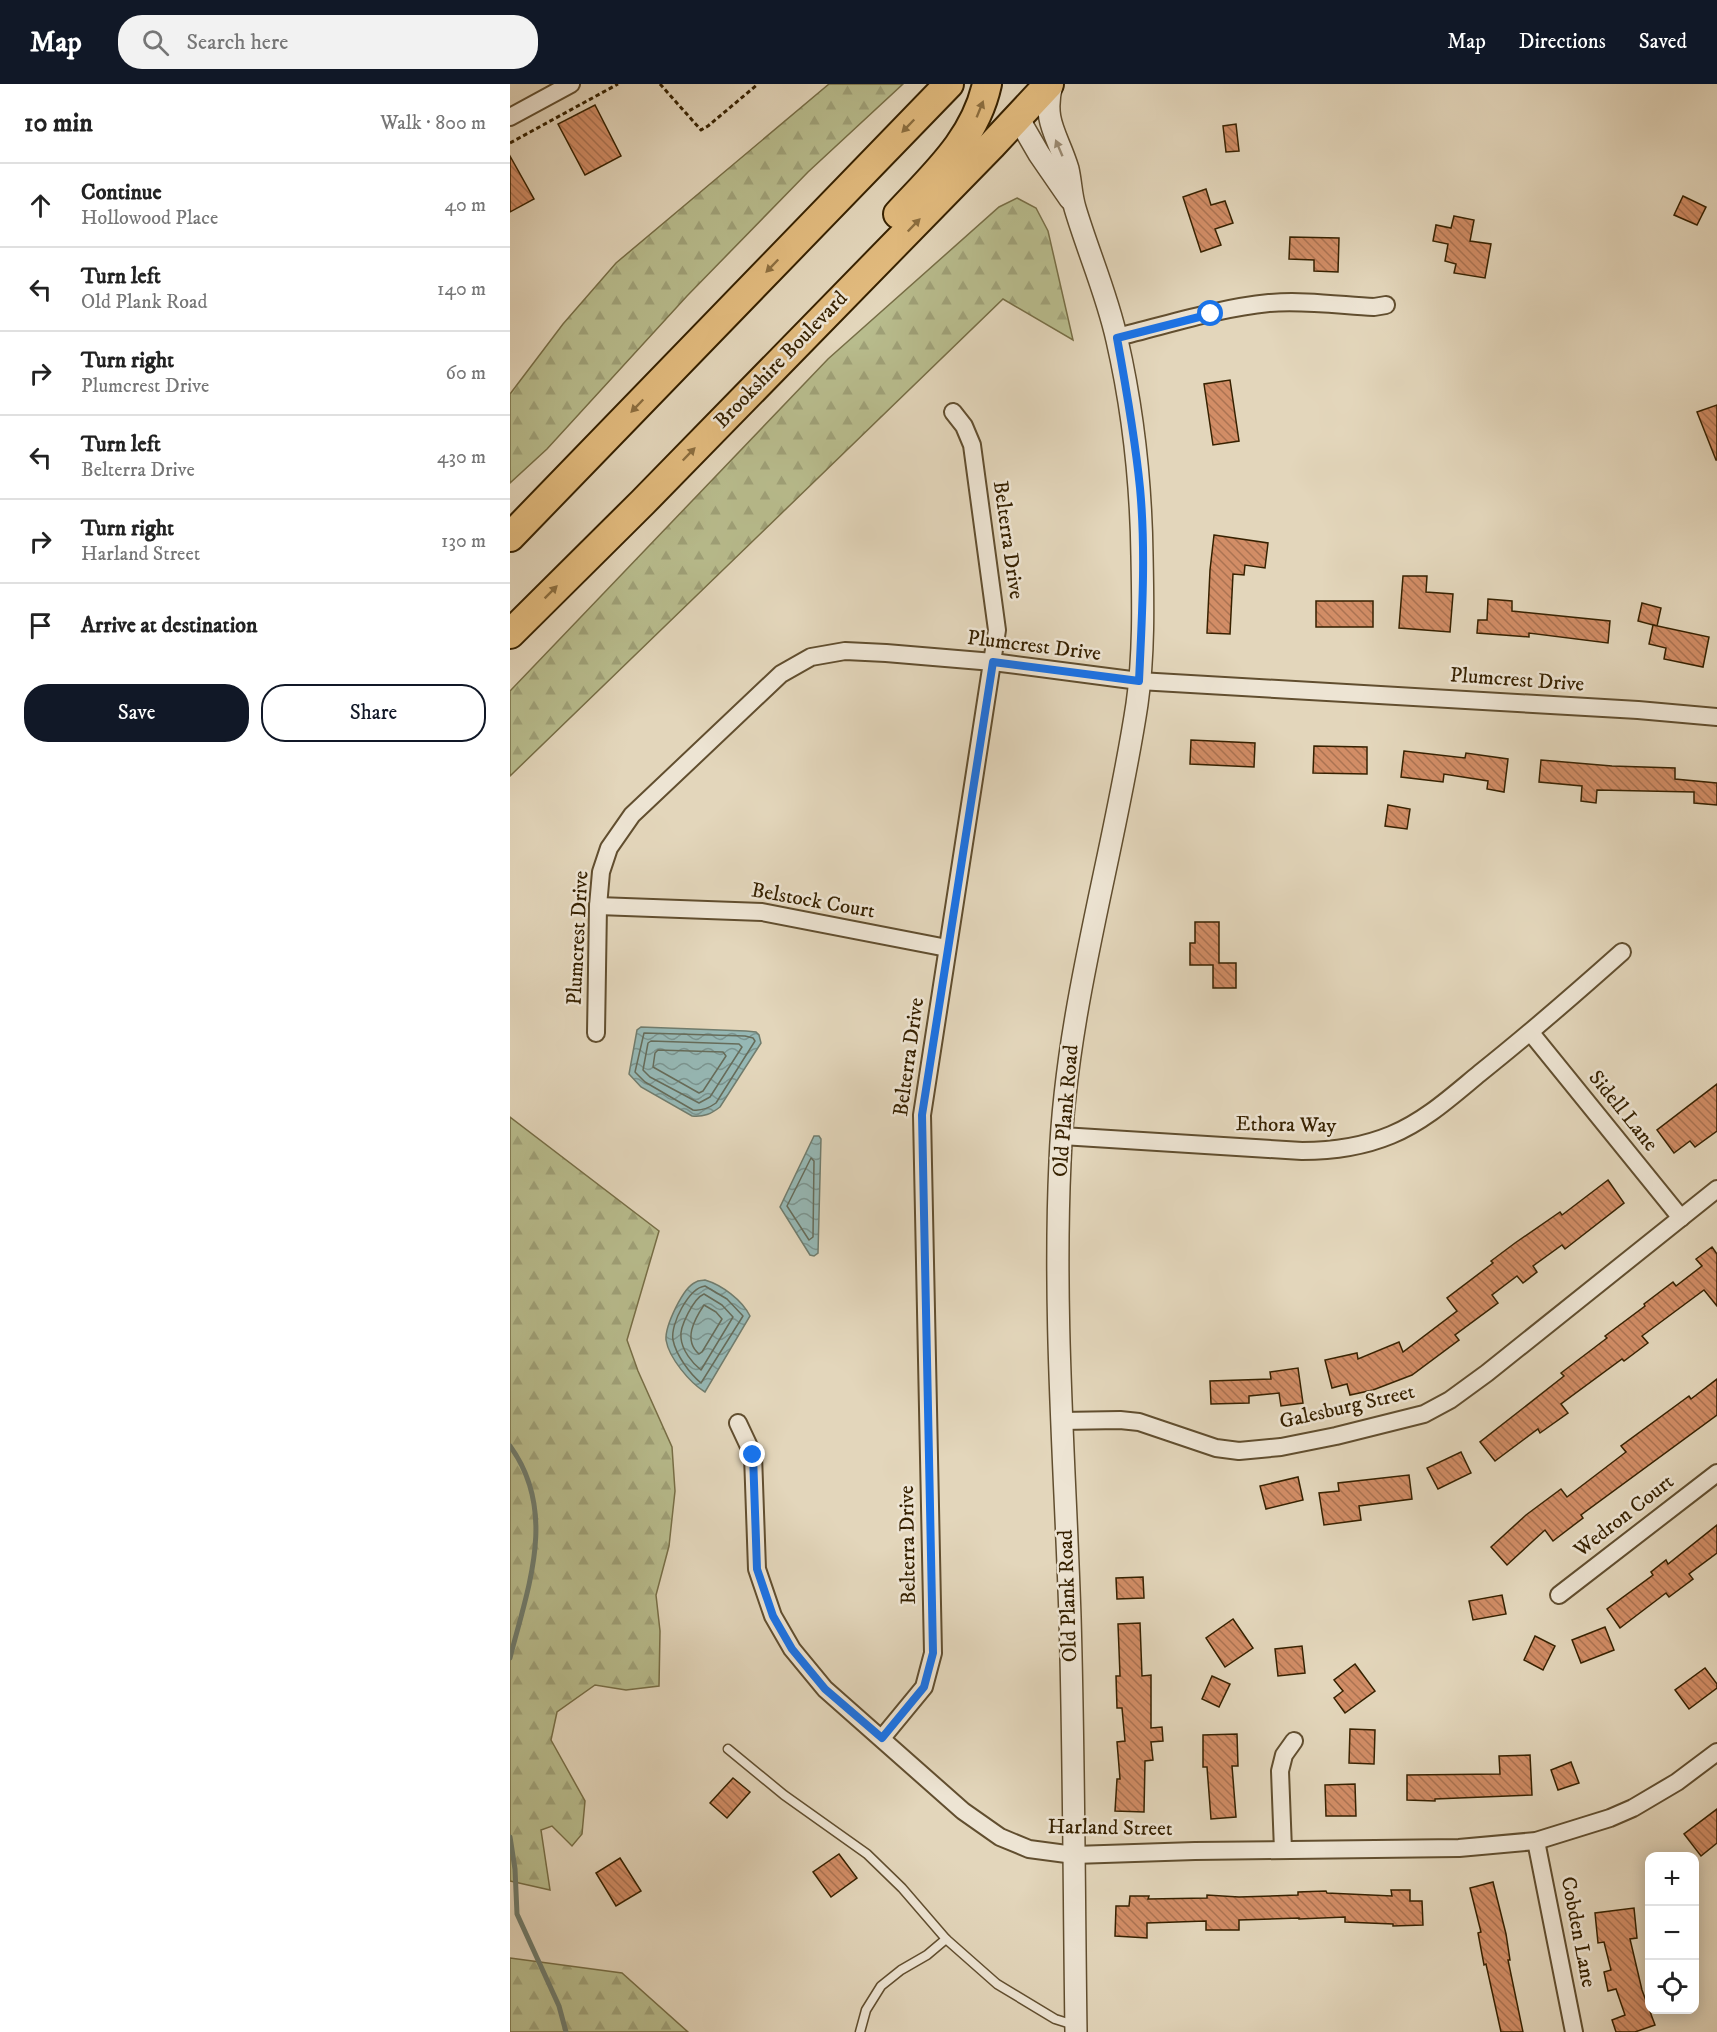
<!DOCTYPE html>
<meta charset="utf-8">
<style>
body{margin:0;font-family:"IM FELL DW Pica",serif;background:#f2f2f2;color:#222}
.controls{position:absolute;right:18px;bottom:18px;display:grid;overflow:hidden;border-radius:12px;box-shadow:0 3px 15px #0003}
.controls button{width:54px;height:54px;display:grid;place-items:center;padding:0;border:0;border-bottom:2px solid #e0e0e0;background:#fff;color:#222;font:30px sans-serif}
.stop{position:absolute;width:18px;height:18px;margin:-14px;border:4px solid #1a73e8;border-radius:50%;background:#fff}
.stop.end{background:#1a73e8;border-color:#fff;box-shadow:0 2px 6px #0008}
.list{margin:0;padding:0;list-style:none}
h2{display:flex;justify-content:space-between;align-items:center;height:78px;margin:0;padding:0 24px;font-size:26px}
h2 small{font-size:20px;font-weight:400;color:#767676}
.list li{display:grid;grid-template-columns:39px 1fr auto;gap:18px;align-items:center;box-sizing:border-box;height:84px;padding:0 24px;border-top:2px solid #e0e0e0}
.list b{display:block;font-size:22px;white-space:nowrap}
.list p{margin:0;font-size:20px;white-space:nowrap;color:#767676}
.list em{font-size:20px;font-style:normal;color:#767676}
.actions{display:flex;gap:12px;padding:18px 24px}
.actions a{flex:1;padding:14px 0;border:2px solid #111827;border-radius:24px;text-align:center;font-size:21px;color:#111827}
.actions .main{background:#111827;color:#fff}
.icon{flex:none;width:33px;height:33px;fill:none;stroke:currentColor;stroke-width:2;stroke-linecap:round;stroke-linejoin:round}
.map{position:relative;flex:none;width:1207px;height:1948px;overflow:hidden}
header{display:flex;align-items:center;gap:36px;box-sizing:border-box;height:84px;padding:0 30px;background:#111827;color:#fff}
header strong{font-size:28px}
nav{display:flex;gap:33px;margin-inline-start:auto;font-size:21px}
.search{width:420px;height:54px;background:#f2f2f2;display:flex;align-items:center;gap:15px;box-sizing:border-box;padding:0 21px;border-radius:24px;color:#767676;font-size:22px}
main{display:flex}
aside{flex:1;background:#fff}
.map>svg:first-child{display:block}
.forest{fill:url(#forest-firs);stroke:#776e46;stroke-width:1.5}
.water{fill:url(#water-waves);stroke:#707c6d;stroke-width:1.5}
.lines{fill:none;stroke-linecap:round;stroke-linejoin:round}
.shore{stroke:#666c5a;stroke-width:1.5}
.stream{stroke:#707c6d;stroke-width:5}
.building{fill:url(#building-back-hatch);stroke:#362100;stroke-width:1.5}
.service-casing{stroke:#614e2f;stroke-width:11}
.minor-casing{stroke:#614e2f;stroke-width:20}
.tertiary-casing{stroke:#614e2f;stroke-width:24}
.trunk-casing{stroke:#362100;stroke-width:32}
.path{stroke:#362100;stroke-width:3;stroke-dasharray:4.5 3;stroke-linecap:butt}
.service{stroke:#ede4d3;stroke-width:8}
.minor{stroke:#ede4d3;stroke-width:16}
.tertiary{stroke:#ede4d3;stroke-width:21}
.trunk{stroke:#e2bb7e;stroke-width:28}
.oneway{fill:#8c6e3f}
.oneway2{fill:#9b8c74}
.route{stroke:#1a73e8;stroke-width:8}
.labels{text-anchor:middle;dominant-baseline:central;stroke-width:5;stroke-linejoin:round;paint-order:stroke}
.street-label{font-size:21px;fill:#362100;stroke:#ede4d3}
</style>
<header>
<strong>Map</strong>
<div class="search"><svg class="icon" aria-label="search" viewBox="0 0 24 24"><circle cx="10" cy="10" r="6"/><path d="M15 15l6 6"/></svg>Search here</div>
<nav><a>Map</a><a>Directions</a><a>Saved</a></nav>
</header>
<main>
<aside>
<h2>10 min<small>Walk · 800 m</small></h2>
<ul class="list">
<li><svg class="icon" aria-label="ahead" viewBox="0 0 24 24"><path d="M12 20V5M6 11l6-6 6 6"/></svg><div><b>Continue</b><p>Hollowood Place</p></div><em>40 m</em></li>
<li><svg class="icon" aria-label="left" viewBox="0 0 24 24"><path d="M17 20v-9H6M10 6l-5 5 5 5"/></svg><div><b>Turn left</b><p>Old Plank Road</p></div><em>140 m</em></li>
<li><svg class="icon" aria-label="right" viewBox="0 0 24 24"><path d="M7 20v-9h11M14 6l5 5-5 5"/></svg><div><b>Turn right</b><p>Plumcrest Drive</p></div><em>60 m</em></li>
<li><svg class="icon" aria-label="left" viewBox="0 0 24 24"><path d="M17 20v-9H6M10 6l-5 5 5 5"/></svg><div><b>Turn left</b><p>Belterra Drive</p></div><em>430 m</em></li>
<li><svg class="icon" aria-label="right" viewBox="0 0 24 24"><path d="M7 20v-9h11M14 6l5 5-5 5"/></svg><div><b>Turn right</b><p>Harland Street</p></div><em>130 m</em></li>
<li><svg class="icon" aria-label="arrive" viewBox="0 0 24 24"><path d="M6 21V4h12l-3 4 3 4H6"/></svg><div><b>Arrive at destination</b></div></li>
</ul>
<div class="actions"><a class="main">Save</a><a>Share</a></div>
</aside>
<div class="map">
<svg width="1207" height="1948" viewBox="0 0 1207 1948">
<defs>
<pattern id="forest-firs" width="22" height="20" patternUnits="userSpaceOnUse" patternTransform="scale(1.5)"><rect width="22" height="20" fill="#b8bc8d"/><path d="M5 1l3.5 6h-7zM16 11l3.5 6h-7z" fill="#9fa178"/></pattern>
<pattern id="water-waves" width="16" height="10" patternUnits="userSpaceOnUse" patternTransform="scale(1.5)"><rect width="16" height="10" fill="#96b8b5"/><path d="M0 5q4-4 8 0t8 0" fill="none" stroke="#7b9591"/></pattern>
<pattern id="building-back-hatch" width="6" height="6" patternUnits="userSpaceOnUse" patternTransform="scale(1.5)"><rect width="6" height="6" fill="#d28d66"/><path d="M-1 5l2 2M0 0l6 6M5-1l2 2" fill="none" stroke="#ab7352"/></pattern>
</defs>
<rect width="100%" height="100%" fill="#e3d6bb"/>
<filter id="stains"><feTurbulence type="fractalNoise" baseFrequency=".00333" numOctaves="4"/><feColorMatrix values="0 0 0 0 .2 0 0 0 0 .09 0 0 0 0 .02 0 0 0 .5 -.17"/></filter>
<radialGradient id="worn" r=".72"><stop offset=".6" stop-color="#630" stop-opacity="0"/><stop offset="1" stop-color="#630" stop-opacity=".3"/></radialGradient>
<g class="forest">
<path d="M319,0H393L298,88L177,212L37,365L0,399V310L53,240L106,179Z"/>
<path d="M507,114L526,124L538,147L563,256L493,215L0,692V607L318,275L489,123Z"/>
<path d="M0,1033L149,1147L117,1256L128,1287L162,1363L165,1407L159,1462L146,1511L150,1547L149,1602L116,1606L85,1601L47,1628L41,1656L75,1717L72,1750L62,1762L42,1742L31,1746L40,1806L0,1797Z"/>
<path d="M0,1874L112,1889L178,1948H0Z"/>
</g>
<g class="water">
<path d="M131,943L236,947L246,948L249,951L251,959L210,1023C201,1030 194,1033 182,1032L131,1003L119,990L127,946Z"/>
<path d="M304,1052H309L311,1055L308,1169L304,1172L300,1171L270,1123Z"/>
<path d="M195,1196C212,1201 232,1216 240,1232L195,1308C180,1299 159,1274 156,1256C155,1242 173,1203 186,1198C188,1196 192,1197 195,1196Z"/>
</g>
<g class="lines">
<g class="shore">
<path d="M134,949L235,952L243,954L245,957L206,1019C199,1024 192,1027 183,1026L135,998L125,988Z"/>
<path d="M141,957L229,960L232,963L200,1013L189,1019L140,993L133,986L138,959Z"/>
<path d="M148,966L213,968L216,972L193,1007L189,1009L143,983L145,969Z"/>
<path d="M301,1074L304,1077L303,1153L299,1156L277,1122Z"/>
<path d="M195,1202L217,1215L233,1232L191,1299C180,1290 166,1271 163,1256C160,1240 179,1204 195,1202Z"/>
<path d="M194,1210L212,1221L223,1233L191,1286C182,1279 172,1266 171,1254C169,1243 184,1214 194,1210Z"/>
<path d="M194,1221L206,1228L212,1235L192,1268L189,1270C173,1256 184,1236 194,1221Z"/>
</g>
<g class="stream">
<path d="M0,1362C48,1428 18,1503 0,1574"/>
<path d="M0,1753L5,1785L7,1830L49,1922L56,1948"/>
</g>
</g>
<g class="building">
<path d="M85,21L111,72L75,91L48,40Z"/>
<path d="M726,40L729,67L716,68L713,42Z"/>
<path d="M0,72L24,115L0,128Z"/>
<path d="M696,105L701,121L715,117L723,139L705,145L711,161L691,168L673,113Z"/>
<path d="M1173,112L1196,123L1187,141L1164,131Z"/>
<path d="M944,132L964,136L960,157L981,160L975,194L944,189L946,180L935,177L938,160L923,157L926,141L941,144Z"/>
<path d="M780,153L829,154L828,188L804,187V176L779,175Z"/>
<path d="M720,296L729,357L703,361L694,300Z"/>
<path d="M1207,321V376H1206L1187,328Z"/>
<path d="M704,451L758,459L755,484L735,481L734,491L723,490L720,550L697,549L700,486Z"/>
<path d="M893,492H917L916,508L943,510L940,548L889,544Z"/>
<path d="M978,515L1002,517V527L1100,537L1098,559L1019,549V553L967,549L968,536H977Z"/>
<rect x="806" y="517" width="57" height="26"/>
<path d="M1132,519L1151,524L1147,542L1128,537Z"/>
<path d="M1143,541L1199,553L1193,583L1154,575L1156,564L1139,560Z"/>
<path d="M681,656L745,659L744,683L680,680Z"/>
<path d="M804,662L857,663V690L803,689Z"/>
<path d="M894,667L955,674L956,669L998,675L994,708L977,705L978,697L934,690L933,698L891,693Z"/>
<path d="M1031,676L1102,682L1165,684V695L1207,699V721L1184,719V708L1087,706L1086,719L1071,717L1072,702L1029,698Z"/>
<path d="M878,721L900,725L897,745L875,742Z"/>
<path d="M685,838H709V879H726V904H703V881H680V859H685Z"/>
<path d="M1207,1000V1047L1185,1063L1180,1057L1164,1069L1147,1046Z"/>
<path d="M1098,1096L1114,1119L1055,1165L1052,1161L1023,1182L1027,1188L1013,1199L1007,1192L982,1211L988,1219L945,1251L949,1256L902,1291L863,1306L840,1311L837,1300L822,1304L815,1276L847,1269L848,1275L889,1258L893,1268L947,1227L937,1214L983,1179L981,1177L1005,1159L1050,1128L1052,1131Z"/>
<path d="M1202,1163L1207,1170V1222L1194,1206L1132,1252L1138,1259L1114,1277L1112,1275L1051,1320L1058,1329L1030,1349L1028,1345L985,1377L970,1358L1054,1292L1051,1289L1097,1254L1095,1252L1135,1222L1134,1220L1163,1198L1166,1202L1192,1182L1186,1175Z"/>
<path d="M788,1284L793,1319L771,1322L769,1309L739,1312V1319L701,1320L700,1297L761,1295L760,1288Z"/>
<path d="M1207,1295V1331L1071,1431L1073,1434L1043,1457L1035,1446L997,1481L981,1463L1016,1431L1051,1405L1057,1413L1116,1368L1111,1362L1179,1312L1181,1315Z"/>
<path d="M951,1368L961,1389L928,1405L917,1384Z"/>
<path d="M899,1391L902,1415L849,1422L851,1436L814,1441L809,1409L829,1407L828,1399Z"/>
<path d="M788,1393L793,1416L756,1425L750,1402Z"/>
<path d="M1207,1441V1469L1179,1490L1183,1495L1159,1513L1156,1509L1110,1544L1097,1525L1143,1491L1141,1488L1156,1476L1158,1480Z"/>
<path d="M633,1493L634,1514L607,1515L606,1494Z"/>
<path d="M992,1511L996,1530L963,1536L959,1517Z"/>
<path d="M723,1535L743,1564L715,1583L696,1554Z"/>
<path d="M630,1539L632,1592L641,1591V1644L652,1643L653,1657L641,1658L643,1676L635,1677L634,1728L605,1727L607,1695H610L607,1658L615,1657L612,1624H607L606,1592H610L608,1540Z"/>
<path d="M1095,1543L1104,1566L1071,1579L1062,1556Z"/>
<path d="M1025,1552L1045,1562L1033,1586L1014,1576Z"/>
<path d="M792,1562L795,1589L768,1592L765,1565Z"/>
<path d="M845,1580L865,1607L835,1629L824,1614L833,1607L824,1596Z"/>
<path d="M1195,1584L1207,1600V1604L1179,1625L1165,1606Z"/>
<path d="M702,1592L720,1600L709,1623L692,1615Z"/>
<path d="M840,1645L865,1646L864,1680L839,1679Z"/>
<path d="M727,1650L728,1682H722L726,1733L701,1735L697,1683H693V1651Z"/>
<path d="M1020,1671L1022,1711L925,1715V1717L897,1716V1691L990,1690L989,1672Z"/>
<path d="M1061,1678L1069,1699L1048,1706L1041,1686Z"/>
<path d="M223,1694L240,1708L217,1734L200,1719Z"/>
<path d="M845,1700L846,1732H816L815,1701Z"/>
<path d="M1207,1725V1759L1191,1772L1174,1750Z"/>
<path d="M329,1770L347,1794L321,1813L303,1788Z"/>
<path d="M110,1774L131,1807L106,1822L86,1789Z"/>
<path d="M983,1798L996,1850L1000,1876H998L1013,1948H991L976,1880L974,1881L968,1849L971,1848L960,1804Z"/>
<path d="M881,1806H900V1817H912L913,1841L883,1842V1840L835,1838V1833L789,1835V1834L729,1836V1846H696V1837L637,1839V1854L605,1852L606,1822H619L620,1812H639L638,1815L697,1814V1811L729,1813L788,1811V1808L816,1807L817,1809L882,1812Z"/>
<path d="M1124,1824L1127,1854L1120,1855L1132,1906L1145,1941L1125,1948H1106L1102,1936L1115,1931L1106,1905L1098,1907L1094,1888L1101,1886L1094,1858L1088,1859L1085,1829Z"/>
</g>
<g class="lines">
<g class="service-casing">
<g id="service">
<path d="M218,1665L274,1711L357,1770L392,1804L436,1855L487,1900L545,1935L564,1941"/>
<path d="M350,1948L356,1926L371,1902L391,1886L417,1871L436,1855"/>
</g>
</g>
<g class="minor-casing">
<g id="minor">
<path d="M0,33L61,0"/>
<path d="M607,253C657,241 708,224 759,219C793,216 829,221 864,223L876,221"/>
<path d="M88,822L252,828L437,864"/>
<path d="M86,949L88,822L91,788L99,764L122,731L271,590L301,573L335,567L376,569L483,578L629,597L1128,626L1207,633"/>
<path d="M1021,949L1171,1134"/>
<path d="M552,1052L792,1067C822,1067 852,1063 881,1051C915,1037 942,1012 970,989C1019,950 1066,909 1112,868"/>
<path d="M551,1337L610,1336L629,1338L706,1364L729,1367L771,1363L826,1352L914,1330L940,1316L977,1289L1207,1105"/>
<path d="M228,1339L243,1371L247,1485L263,1532L282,1565L315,1605L453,1727L490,1753L519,1765L564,1771L685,1767L949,1764L1026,1757L1100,1734L1123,1724L1167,1698L1207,1668"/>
<path d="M1049,1511L1207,1389"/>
<path d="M372,1654L414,1603L423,1569L412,1031L487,546L462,361L454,342L443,328"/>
<path d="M1026,1757L1064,1948"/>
<path d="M773,1766L770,1687L774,1671L784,1657"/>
</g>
</g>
<g class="tertiary-casing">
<g id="tertiary">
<path d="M542,0C532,38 548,51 558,85C561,98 561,111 565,124C578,168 597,210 607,256C623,326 631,399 632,472C633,520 634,571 627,620C604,773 556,922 550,1078C543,1230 555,1381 560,1533C564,1671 564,1810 566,1948"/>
<path d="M507,32L529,70L560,115"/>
</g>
</g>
<g class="trunk-casing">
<g id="trunk">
<path d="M388,130C425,90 465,55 477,0"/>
<path d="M0,453L439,0"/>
<path d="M0,550L133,418L482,61L539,0"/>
</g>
</g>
<g class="path">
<path d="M150,0L191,46L198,42L248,0"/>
<path d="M0,59L108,0"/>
</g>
<use href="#service" class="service"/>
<use href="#minor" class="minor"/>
<use href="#tertiary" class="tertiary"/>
<use href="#trunk" class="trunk"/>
</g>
<defs><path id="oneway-solid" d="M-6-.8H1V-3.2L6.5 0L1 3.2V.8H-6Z" transform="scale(1.5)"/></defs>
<g class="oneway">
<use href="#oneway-solid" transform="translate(470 25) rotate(-68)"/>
<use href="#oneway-solid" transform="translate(398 42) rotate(134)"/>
<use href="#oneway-solid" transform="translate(404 141) rotate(-46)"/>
<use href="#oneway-solid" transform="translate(262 182) rotate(134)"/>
<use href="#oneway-solid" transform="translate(127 322) rotate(134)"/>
<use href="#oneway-solid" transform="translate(179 370) rotate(-46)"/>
<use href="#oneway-solid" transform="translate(41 508) rotate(-45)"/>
</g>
<use class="oneway2" href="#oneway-solid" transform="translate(549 64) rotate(-113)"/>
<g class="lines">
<path class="route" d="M243,1371L247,1485L263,1532L282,1565L315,1605L372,1654L414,1603L423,1569L412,1031L483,578L629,597C632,533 636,468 630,404C625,353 616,303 607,254L701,230"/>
</g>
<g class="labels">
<g class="street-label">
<text transform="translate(271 276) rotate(-46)">Brookshire Boulevard</text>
<text transform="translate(498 456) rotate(82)">Belterra Drive</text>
<text transform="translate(524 562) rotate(7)">Plumcrest Drive</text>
<text transform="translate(1007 596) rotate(4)">Plumcrest Drive</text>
<text transform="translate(303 817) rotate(10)">Belstock Court</text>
<text transform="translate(68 854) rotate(-87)">Plumcrest Drive</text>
<text transform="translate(399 973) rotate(-82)">Belterra Drive</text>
<text transform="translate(556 1027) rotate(-85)">Old Plank Road</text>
<text transform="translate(1113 1027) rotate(51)">Sidell Lane</text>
<text transform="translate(776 1041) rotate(1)">Ethora Way</text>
<text transform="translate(837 1323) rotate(-13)">Galesburg Street</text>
<text transform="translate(1114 1432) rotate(-38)">Wedron Court</text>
<text transform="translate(398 1461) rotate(-91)">Belterra Drive</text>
<text transform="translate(558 1512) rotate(-92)">Old Plank Road</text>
<text transform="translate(600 1744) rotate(1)">Harland Street</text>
<text transform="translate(1068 1848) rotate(79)">Cobden Lane</text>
</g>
</g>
<rect width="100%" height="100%" filter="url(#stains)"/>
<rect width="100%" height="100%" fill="url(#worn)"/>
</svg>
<div class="controls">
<button>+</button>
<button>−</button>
<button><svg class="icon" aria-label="locate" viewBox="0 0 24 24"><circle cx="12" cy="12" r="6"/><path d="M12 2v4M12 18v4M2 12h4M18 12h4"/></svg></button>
</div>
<div class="stop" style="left:701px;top:230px"></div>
<div class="stop end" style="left:243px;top:1371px"></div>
</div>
</main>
